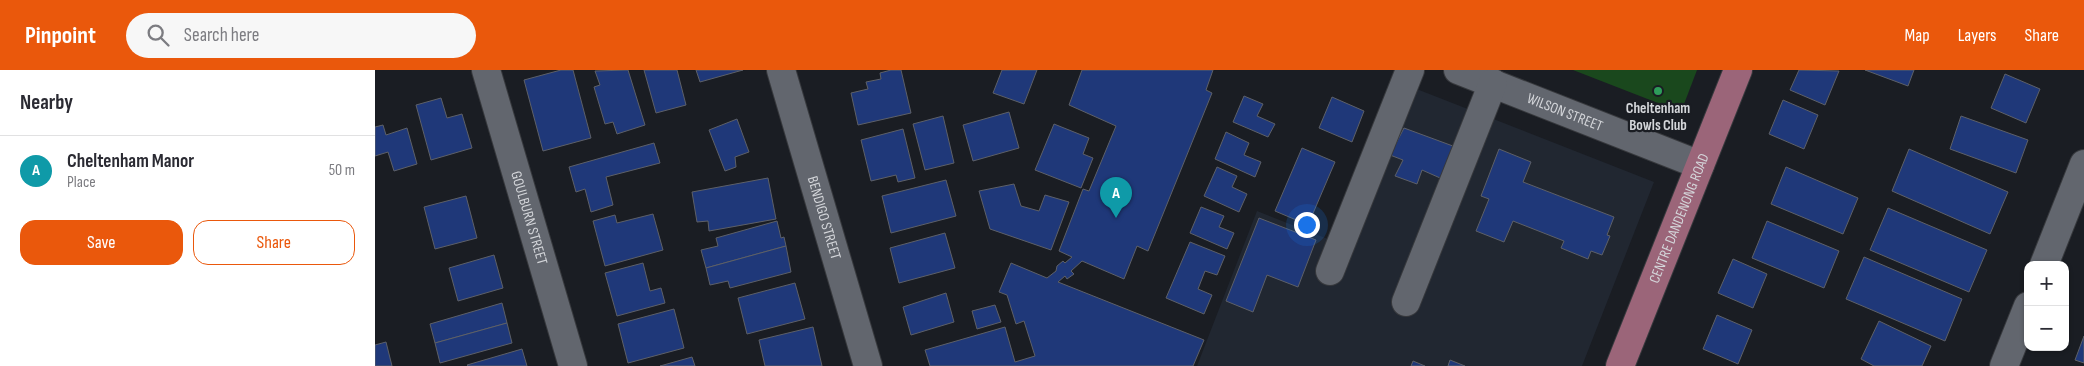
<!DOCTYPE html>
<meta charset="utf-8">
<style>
body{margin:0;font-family:"Sofia Sans Condensed",sans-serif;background:#f7f7f7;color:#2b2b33}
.controls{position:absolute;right:15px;bottom:15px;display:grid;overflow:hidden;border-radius:10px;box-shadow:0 1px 4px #0004}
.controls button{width:45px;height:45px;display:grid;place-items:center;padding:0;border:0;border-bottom:1px solid #e1e1e2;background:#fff;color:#2b2b33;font:25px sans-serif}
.you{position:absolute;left:931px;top:154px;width:18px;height:18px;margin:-12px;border:4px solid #fff;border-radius:50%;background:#1a73e8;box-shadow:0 0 0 8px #1a73e833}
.badge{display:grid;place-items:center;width:32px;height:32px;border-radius:50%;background:#ea580c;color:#fff;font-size:16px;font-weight:700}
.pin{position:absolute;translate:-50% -41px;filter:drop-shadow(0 1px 2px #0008)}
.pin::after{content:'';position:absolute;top:26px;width:18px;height:15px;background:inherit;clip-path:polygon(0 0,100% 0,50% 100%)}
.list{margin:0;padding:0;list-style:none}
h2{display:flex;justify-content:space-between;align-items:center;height:65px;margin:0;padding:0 20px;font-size:21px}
h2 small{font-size:16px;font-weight:400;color:#7c7c81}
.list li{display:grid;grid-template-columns:32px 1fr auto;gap:15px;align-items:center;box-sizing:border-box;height:70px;padding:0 20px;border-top:1px solid #e1e1e2}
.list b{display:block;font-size:19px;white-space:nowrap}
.list p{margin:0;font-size:16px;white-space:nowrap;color:#7c7c81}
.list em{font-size:16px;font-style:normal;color:#7c7c81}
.actions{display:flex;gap:10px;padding:15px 20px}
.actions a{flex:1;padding:11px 0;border:1px solid #ea580c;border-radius:15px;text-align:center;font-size:18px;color:#ea580c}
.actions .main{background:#ea580c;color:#fff}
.icon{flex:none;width:28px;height:28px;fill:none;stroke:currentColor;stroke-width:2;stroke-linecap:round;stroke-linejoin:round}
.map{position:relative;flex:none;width:1709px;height:296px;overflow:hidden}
header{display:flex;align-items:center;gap:30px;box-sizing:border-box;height:70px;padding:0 25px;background:#ea580c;color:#fff}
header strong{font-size:24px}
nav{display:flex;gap:28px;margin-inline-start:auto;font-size:18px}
.search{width:350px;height:45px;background:#f7f7f7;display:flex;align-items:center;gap:12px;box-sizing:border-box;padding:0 18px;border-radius:28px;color:#7c7c81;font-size:19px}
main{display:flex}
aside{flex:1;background:#fff}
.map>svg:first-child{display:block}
.built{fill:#212731}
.green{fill:#1a481d}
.building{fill:#1f3879;stroke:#5d6068}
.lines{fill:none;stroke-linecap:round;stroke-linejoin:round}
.minor-casing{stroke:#37393d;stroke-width:30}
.major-casing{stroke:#37393d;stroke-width:30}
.minor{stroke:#62666e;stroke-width:28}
.major{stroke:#9b6579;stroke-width:28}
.leisure-dot{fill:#2e9e5b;stroke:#1a1d23;stroke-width:2}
.labels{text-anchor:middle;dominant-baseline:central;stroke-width:4.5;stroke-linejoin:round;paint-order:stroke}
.poi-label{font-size:15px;font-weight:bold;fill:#d4d6da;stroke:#1a1d23}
.street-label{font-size:15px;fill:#d4d6da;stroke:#1a1d23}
</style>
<header>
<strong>Pinpoint</strong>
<div class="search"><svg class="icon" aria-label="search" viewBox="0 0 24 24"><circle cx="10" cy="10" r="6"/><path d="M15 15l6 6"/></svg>Search here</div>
<nav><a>Map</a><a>Layers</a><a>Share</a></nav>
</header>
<main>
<aside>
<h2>Nearby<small></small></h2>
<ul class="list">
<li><span class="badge" style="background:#0f9aa8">A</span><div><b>Cheltenham Manor</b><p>Place</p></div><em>50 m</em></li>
</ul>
<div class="actions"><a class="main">Save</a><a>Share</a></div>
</aside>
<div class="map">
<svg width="1709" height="296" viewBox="0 0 1709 296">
<rect width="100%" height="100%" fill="#1a1d23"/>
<path class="built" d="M1039,18L1279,112L1207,296H822L882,141L953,169Z"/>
<path class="green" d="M1198,0H1322L1306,42Z"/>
<g class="building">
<path d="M186,0H198L216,68L168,81L149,10Z"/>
<path d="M253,0L270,55L242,64L238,52L230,54L219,17L225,15L220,1Z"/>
<path d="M269,0H302L311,35L281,43Z"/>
<path d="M321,0H368L325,12Z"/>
<path d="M516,0H526L536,43L483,55L476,23L493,19L491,12L506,9L505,3Z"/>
<path d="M627,0H662L649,34L618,23Z"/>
<path d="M707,0H838L831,20L837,23L773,181L762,176L749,209L707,191L696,201L699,204L692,209L690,206L683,212L829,270L818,296H555L550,280L630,257L640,292L660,286L649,251L641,254L632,225L624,222L636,193L672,208L681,201L682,196L688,191L690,193L697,187L684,181L708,119L714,121L741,56L694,35Z"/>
<path d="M1424,0L1464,1L1450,35L1415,20Z"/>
<path d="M1490,0H1539L1533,16Z"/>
<path d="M1630,4L1665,19L1651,53L1616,38Z"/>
<path d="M869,26L888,34L882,46L900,54L893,67L858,52Z"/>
<path d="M957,27L989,41L977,72L944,58Z"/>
<path d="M66,28L72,48L87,44L97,78L56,90L41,35Z"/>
<path d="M1408,30L1443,45L1429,79L1394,64Z"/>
<path d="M634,42L644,78L598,91L588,55Z"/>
<path d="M568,46L579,93L550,100L538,54Z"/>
<path d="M1586,46L1653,70L1641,103L1575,79Z"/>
<path d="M362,49L374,82L360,87L361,97L350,101L334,60Z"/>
<path d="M679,54L714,68L708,84L718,88L706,118L660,100Z"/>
<path d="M8,55L11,65L32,58L42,94L19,101L13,82L0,86V57Z"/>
<path d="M1029,58L1086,79L1072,111L1047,100L1042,114L1020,106L1028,90L1015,85Z"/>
<path d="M528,59L540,108L523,112L521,105L496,111L486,70Z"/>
<path d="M851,62L874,73L869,85L886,92L880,107L840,89Z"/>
<path d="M279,73L285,93L231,107L238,135L216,142L210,119L201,122L194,97Z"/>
<path d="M927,78L960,92L933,155L900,141Z"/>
<path d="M1124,79L1156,92L1148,112L1239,147L1232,165L1235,166L1227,185L1216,181L1213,189L1186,178L1189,171L1138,151L1129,172L1101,161L1114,129L1106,126Z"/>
<path d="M1534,79L1633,122L1615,164L1517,121Z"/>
<path d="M842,97L862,106L857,117L872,124L864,142L829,126Z"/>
<path d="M1411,97L1483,128L1468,164L1396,134Z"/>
<path d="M393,108L401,149L334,161L333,151L322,152L317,122Z"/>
<path d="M571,110L581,146L516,163L507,126Z"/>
<path d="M639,114L646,136L664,141L670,125L694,132L676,180L615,159L604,121Z"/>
<path d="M91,126L102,168L60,179L49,137Z"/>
<path d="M826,137L849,146L844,157L859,163L852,179L815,163Z"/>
<path d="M1513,138L1612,180L1594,222L1495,180Z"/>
<path d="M278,144L288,180L230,196L218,151L240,145L242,153Z"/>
<path d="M884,148L941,170L923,217L892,205L878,242L851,231Z"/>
<path d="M402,151L406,168L409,167L411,176L331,198L326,180L343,176L341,168Z"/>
<path d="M1392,151L1464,181L1449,218L1377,188Z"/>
<path d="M570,163L580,198L524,213L515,178Z"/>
<path d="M815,172L850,186L842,205L830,201L823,219L837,225L829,244L791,228Z"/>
<path d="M411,176L416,202L355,218L353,211L335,215L331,198Z"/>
<path d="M119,185L128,218L83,231L74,198Z"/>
<path d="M1489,187L1587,229L1570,271L1471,229Z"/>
<path d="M1358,189L1392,204L1378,238L1343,223Z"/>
<path d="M268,193L275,221L286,218L290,233L242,246L230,203Z"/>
<path d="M420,213L430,249L372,264L363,228Z"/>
<path d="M571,223L579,252L536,265L528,237Z"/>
<path d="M127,233L132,253L60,273L55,254Z"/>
<path d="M620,235L626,252L602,259L597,241Z"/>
<path d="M299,239L309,278L253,293L243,254Z"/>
<path d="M1342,245L1377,260L1363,294L1328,279Z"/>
<path d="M1504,251L1556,276L1547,296H1499L1486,289Z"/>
<path d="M132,253L137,273L65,293L60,273Z"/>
<path d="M438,257L447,296H390L384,270Z"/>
<path d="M1709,266V293L1700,290Z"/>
<path d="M11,272L17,296H0V275Z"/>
<path d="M147,279L152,296H93L92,295Z"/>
<path d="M317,287L320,296H285Z"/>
<path d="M1075,290L1090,296H1073Z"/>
<path d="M1038,291L1050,296H1036Z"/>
</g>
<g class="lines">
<g class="minor-casing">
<g id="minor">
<path id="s1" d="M111,0L198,296"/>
<path id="s2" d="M406,0L493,296"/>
<path id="s3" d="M1083,0L1325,95"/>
<path d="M1669,195L1709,94"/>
<path d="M955,201L1035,0"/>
<path d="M1031,232L1118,13"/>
<path d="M1629,296L1653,236"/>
</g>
</g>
<g class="major-casing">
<g id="major">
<path id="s4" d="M1245,296L1363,0"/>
</g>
</g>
<use href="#minor" class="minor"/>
<use href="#major" class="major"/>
</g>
<circle class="leisure-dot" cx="1283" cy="21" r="5"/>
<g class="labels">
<g class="poi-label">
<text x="1283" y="38">Cheltenham<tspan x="1283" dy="17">Bowls Club</tspan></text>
</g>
<g class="street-label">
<text stroke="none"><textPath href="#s3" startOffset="115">WILSON STREET</textPath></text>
<text stroke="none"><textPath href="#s1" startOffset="154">GOULBURN STREET</textPath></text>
<text stroke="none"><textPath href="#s2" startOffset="154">BENDIGO STREET</textPath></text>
<text stroke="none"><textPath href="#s4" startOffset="159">CENTRE DANDENONG ROAD</textPath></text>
</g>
</g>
</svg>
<div class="controls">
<button>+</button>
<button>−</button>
</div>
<div class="you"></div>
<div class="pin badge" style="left:741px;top:148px;background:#0f9aa8">A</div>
</div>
</main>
